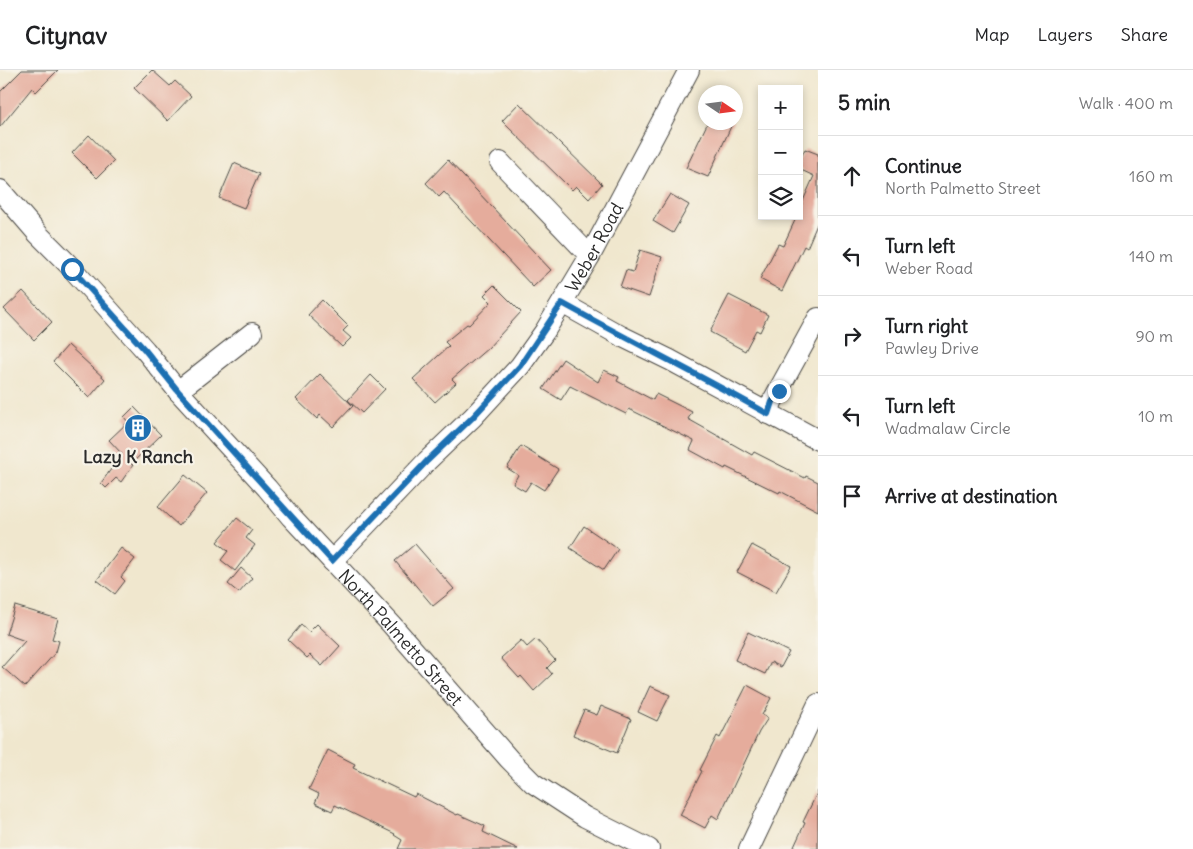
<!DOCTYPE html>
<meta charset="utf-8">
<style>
body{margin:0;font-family:Delius,sans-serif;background:#f6f6f6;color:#202124}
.controls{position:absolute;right:15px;top:15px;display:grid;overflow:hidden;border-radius:0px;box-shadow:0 2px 8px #0003}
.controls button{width:45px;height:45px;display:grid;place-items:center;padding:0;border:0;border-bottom:1px solid #e0e0e0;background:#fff;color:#202124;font:25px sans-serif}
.compass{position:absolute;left:698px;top:15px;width:45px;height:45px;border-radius:50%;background:#fff;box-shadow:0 2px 8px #0003;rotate:103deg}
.stop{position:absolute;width:15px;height:15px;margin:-11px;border:4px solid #1f6fb2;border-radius:50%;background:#fff}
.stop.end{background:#1f6fb2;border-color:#fff;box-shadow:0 1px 5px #0008}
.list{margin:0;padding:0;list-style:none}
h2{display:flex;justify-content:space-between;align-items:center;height:65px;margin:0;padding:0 20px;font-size:21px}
h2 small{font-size:16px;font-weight:400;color:#757577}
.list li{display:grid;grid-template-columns:32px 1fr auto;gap:15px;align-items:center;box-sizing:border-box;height:80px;padding:0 20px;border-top:1px solid #e0e0e0}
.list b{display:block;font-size:19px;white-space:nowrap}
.list p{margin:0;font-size:16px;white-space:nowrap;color:#757577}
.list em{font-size:16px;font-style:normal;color:#757577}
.icon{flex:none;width:28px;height:28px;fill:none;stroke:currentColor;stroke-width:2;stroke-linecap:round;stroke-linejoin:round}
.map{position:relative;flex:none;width:818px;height:779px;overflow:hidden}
header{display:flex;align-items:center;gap:30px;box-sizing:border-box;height:70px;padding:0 25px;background:#fff;border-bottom:1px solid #e0e0e0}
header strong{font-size:24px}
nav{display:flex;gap:28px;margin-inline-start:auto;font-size:18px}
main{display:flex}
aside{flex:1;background:#fff}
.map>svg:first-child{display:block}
.building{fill:#e5ac9c}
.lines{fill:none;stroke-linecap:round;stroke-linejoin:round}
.street-casing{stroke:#494743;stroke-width:22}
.street{stroke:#fff;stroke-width:20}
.route{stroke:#1f6fb2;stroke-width:6}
.labels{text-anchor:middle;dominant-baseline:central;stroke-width:4.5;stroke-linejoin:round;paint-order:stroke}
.street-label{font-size:18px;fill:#2b2b2b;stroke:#f7f3e8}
.poi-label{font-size:18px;font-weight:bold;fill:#2b2b2b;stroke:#f7f3e8}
</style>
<header>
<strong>Citynav</strong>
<nav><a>Map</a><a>Layers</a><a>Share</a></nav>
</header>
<main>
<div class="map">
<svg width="818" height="779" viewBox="0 0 818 779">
<rect width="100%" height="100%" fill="#f7f3e8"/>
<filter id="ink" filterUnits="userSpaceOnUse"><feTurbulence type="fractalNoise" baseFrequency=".02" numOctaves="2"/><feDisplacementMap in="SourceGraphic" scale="10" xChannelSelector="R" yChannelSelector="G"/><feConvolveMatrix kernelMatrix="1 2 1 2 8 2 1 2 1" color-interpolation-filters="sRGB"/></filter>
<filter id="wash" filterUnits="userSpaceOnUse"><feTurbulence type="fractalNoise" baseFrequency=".0096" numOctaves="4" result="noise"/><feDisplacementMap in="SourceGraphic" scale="20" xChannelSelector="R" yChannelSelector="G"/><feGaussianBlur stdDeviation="1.12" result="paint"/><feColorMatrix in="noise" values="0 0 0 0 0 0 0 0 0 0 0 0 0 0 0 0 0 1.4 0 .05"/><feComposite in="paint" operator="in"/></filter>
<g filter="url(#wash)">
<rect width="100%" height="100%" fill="#f0e7ce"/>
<g id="blocks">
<g class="building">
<path d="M22,0H58L36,22L32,18L0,57V22Z"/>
<path d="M152,0L170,16L175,11L191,26L168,51L134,18Z"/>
<path d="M519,33L602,114L589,129L576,116L572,120L502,51Z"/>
<path d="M708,52H733L708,107L686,98Z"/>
<path d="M89,65L114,91L97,108L72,83Z"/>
<path d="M805,79L818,84V152L807,178L804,176L782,221L760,209L778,174L783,176L797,146H799V140L814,106L799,99V91Z"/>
<path d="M448,90L551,200L533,217L444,122L439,127L426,113Z"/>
<path d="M234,93L259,104L244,138L219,128Z"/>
<path d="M670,124L689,135L673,163L653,151Z"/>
<path d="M640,180L662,187L649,227L620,217L626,200L633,202Z"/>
<path d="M494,215L521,242L488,278L452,309L456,313L435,332L413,309L449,276L445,272L467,254L469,255L491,232L484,225Z"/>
<path d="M23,221L52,252L34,270L4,239Z"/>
<path d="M729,225L768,245L760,262L756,260L745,281L710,262Z"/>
<path d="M322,230L348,256L343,261L351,268L342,277L308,245Z"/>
<path d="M68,275L105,309L89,328L53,292Z"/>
<path d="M563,289L598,312L604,300L619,307L617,311L653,330L656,324L692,342L688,349L752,385L754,382L805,408L806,406L818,412V441L780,421L779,423L726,397L725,399L690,380L694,371L629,339L626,344L570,316L561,330L543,319Z"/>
<path d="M320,304L353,336L333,357L320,345L317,349L296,329Z"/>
<path d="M371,305L385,319L362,343L348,330Z"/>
<path d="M134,337L161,365L131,394L133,395L121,412L116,408L106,418L101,413L122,384L109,370L128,352L124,347Z"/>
<path d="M521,376L558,399L544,420L531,412L525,421L513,414L518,405L507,398Z"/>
<path d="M185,405L207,423L179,456L158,437Z"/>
<path d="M237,448L252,460L246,468L255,475L235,501L221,490L228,481L217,472Z"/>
<path d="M584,456L618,479L604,500L570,478Z"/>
<path d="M415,474L454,519L433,536L395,491Z"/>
<path d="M752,475L791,496L776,522L737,502Z"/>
<path d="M121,478L135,489L121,507L125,511L115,524L97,510Z"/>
<path d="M241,498L252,508L239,523L228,514Z"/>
<path d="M15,536L58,549L52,569L59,571L56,582L25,617L2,597L25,571L6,564Z"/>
<path d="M317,554L340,576L322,596L310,585L307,588L288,570L301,555L309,562Z"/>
<path d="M748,562L789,582L781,597L771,592L765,604L735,590Z"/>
<path d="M536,569L555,590L547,598L552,604L534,621L521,606L519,608L501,588L521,570L527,577Z"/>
<path d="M747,615L771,628L762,645L768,648L759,662L718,749L712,745L705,758L680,745L702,701L700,700L717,666L720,668Z"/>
<path d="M650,616L670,625L657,651L638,642Z"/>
<path d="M601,636L631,649L617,683L573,665L584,640L597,645Z"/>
<path d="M328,680L355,694L353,698L414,727L416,724L457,745L458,744L485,756L483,762L518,779H398L402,770L394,765L395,764L335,735L332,741L315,733L319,724L309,719Z"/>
<path d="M818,721V779H793L805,753L803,752Z"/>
</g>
</g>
</g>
<g filter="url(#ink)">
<use href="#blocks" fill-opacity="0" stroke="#494743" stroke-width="1"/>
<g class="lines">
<g class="street-casing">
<g id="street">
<path d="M500,92L590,186"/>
<path id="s1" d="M0,120L38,164L67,193L145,280L178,321L267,418L291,447L391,554L509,689L533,713L585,747L649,779"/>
<path d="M562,233L621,266L670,290L818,370"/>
<path d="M178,321L252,263"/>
<path d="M768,344L772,332L818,248"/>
<path id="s2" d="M332,491L427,391L473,347L520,296L545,261L590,186L689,0"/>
<path d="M749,779L818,634"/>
</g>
</g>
<use href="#street" class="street"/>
</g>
</g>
<g class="lines" filter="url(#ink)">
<path class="route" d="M72,199L145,280L178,321L332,491L427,391L473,347L520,296L562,233C630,271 700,305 768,344L772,332L779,321"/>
</g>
<defs>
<g id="building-disc" transform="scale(1.4375)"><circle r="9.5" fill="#1f6fb2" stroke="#f7f3e8"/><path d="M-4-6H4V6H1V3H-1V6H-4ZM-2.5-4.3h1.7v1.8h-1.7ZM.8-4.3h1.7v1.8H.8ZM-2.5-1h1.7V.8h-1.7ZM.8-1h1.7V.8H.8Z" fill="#fff"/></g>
</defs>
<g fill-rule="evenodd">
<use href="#building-disc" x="138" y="358"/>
</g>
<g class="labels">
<g class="street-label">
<text stroke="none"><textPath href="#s2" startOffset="411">Weber Road</textPath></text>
<text stroke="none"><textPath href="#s1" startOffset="601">North Palmetto Street</textPath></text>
</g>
<g class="poi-label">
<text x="138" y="386">Lazy K Ranch</text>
</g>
</g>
</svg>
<div class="controls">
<button>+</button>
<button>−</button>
<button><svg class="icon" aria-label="layers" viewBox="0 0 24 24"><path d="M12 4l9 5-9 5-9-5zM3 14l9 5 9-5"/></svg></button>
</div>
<svg class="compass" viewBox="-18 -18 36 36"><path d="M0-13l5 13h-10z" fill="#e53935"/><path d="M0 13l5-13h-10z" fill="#757577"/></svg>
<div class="stop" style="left:72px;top:199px"></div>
<div class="stop end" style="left:779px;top:321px"></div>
</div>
<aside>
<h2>5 min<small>Walk · 400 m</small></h2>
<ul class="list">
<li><svg class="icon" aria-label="ahead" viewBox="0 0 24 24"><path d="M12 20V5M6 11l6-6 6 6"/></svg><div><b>Continue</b><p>North Palmetto Street</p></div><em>160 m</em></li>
<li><svg class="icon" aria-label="left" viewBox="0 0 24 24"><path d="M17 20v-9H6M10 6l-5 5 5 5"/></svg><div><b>Turn left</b><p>Weber Road</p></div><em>140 m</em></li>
<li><svg class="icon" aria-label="right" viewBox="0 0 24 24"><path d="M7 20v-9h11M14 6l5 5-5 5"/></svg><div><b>Turn right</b><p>Pawley Drive</p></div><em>90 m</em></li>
<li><svg class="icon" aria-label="left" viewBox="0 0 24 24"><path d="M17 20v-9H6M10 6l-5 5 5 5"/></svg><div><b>Turn left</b><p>Wadmalaw Circle</p></div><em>10 m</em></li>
<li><svg class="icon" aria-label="arrive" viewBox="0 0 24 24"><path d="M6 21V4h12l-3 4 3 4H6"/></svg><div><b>Arrive at destination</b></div></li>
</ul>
</aside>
</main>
